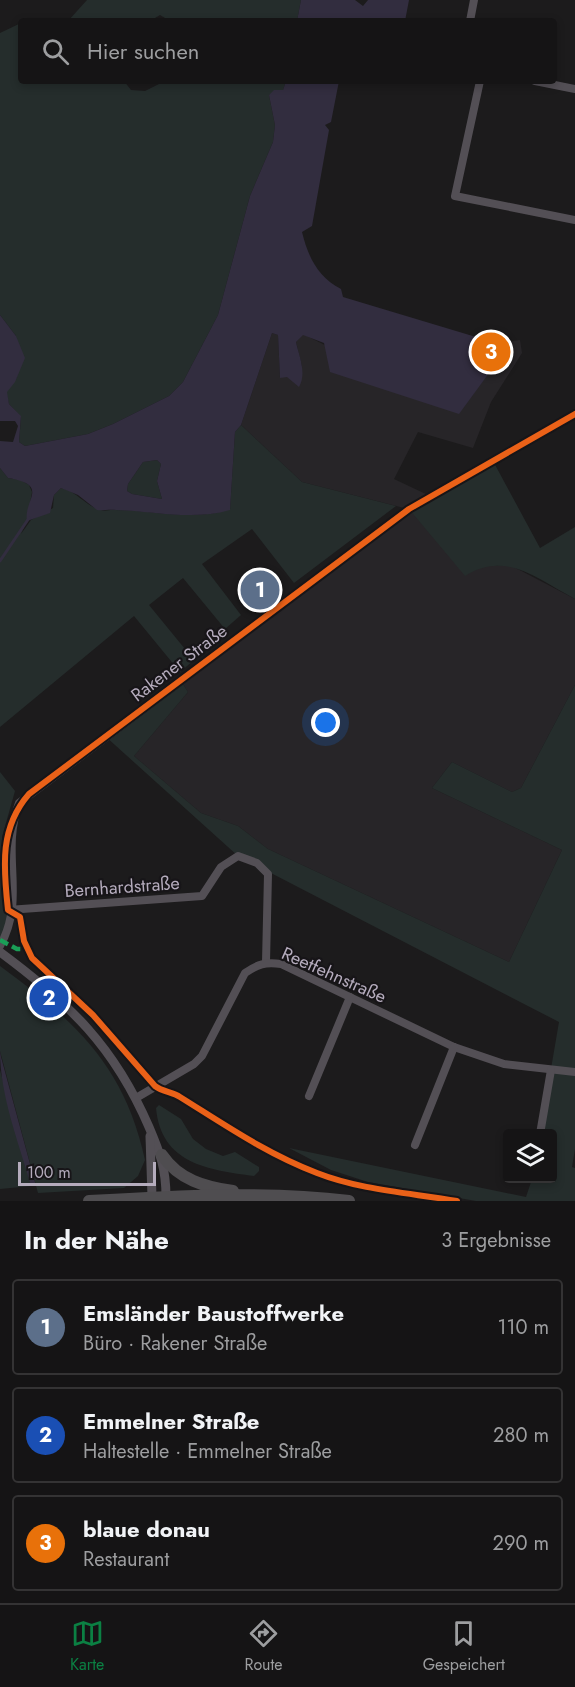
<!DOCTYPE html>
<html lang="de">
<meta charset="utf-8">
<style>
body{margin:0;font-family:Jost,sans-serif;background:#222122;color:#f1f3f6}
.controls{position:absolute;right:18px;bottom:18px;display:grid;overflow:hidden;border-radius:6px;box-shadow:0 3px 9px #0003}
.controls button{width:54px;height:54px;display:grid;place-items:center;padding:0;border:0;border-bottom:2px solid #343334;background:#151415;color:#f1f3f6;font:30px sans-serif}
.scale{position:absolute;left:18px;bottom:15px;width:138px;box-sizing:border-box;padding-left:6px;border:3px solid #b5acbd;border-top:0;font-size:16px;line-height:21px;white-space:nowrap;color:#b5acbd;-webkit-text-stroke:4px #171518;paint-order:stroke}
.you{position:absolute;left:326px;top:723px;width:21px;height:21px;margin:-15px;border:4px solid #fff;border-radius:50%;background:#1a73e8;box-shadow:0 0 0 9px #1a73e833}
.badge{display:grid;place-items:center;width:39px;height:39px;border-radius:50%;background:#0b8043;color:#fff;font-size:20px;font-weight:700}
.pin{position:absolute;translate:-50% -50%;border:3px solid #fff;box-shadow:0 2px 6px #0006}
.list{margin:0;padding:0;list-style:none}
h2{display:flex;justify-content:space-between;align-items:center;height:78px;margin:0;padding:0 24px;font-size:26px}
h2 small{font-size:20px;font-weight:400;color:#9d9ea0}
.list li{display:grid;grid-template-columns:39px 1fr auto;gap:18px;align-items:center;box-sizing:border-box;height:96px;margin:0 12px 12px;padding:0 12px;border:2px solid #343334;border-radius:6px}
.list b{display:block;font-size:22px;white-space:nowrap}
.list p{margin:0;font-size:20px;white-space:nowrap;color:#9d9ea0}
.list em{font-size:20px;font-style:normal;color:#9d9ea0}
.icon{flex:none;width:33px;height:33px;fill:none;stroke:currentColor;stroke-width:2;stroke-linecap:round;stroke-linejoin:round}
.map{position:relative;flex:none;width:575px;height:1201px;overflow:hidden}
.search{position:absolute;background:#151415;box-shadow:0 3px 9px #0003;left:18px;right:18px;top:18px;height:66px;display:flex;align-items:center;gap:15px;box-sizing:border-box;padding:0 21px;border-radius:6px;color:#9d9ea0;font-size:22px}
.sheet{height:402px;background:#151415}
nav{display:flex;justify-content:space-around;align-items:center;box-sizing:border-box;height:84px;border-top:2px solid #343334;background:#151415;font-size:16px;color:#9d9ea0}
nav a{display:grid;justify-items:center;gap:3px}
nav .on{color:#0b8043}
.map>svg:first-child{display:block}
.built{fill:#272528}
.green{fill:#252d2c}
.water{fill:#322d3f;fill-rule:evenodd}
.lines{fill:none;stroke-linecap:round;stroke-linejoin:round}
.stream{stroke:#322d3f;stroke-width:3}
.minor{stroke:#534f55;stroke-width:8}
.tertiary{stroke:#534f55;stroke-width:9}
.primary{stroke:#4f4d50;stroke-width:12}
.quiet{stroke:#1a9f57;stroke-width:4.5;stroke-dasharray:9 4.5;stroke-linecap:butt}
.cycleway-casing{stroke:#171518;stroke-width:10}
.cycleway{stroke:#ea6118;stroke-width:6}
.labels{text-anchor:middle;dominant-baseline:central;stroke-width:4.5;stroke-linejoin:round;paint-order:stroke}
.street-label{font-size:18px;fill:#b5acbd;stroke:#171518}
</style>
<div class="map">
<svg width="575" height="1201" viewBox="0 0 575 1201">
<rect width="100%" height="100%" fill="#1c1b1c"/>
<path class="built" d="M272,333L278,335L280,378L302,366L296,342L303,334L459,413L498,361L505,342L520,340L522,353L491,402L473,448L418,432L394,479L430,496L480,566L510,565L575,599V685L521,788L512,792L452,762L432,788L562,850L509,962L268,849L238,826L201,813L134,756L188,692L181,681L408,509L302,482L241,425Z"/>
<g class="green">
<path d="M87,0H301L297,21H170L160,15L150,21H68Z"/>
<path d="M21,23V81H124L131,90L145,91L165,81H286L283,90L269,95L275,125L273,142L250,196L218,315L183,382L169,396L113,424L88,434L25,446L19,442L21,417L9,404L6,392L17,377L16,336L0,315V33Z"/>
<path d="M241,425L302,482L396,506L294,583L252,529L202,564L241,615L225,629L183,578L149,605L194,660L180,672L134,616L0,727V468L8,478L21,480L29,485L32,492L27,521L21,534L31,520L53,508L54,495L61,488C77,491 85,506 101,510C105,512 110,509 115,510C153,510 192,522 230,509L235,432Z"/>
<path d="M157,460L161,464L157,481L162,499L132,494L127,491L128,484L143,462Z"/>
<path d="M493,461L540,548L575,527V599C537,579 506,550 465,576L409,509Z"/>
<path d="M181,681L188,692L134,756L201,813L238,826L268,849L509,962L562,850L432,788L452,762L512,792L521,788L575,685V1149L572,1167L575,1168V1201H476L368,1182L331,1170L289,1148L526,1197L532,1179L552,1178V1134L540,1133L559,1022L238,856L105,736Z"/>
<path d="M0,772L15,791L2,837L9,919L0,940Z"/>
<path d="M0,966C76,1022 124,1065 145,1160L138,1176L124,1188L38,1193L0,1051Z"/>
<path d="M0,1070L31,1186L0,1189Z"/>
<path d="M159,1105L181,1119L193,1139L206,1149L223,1156L235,1152L259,1167V1171L254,1176C209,1170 161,1164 156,1108Z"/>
</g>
<g class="water">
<path d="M301,0H355L363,6L368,0H409L405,21H297Z"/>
<path d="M286,81H339L331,122L325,125L329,130L312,226L302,232C308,257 318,277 341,289L343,297L486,340L492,336H499L505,342L498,361L459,414L330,372L324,343L303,335L296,342C299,356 307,373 299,387L287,377L280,378L278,335L272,333L241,425L235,432L230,510C193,521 153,511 116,510C109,509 103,511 97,510L78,495L61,488L54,495L50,513L27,521C23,500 51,485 8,478L0,468V441L13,442L18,426L15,421H0V315L16,336L25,358L15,382L7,392L9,404L21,416L19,442L25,446L88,434L113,424L169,396L183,382L218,315L250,196L273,142L275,125L269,95L274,90H283ZM157,460L161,464L157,481L162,499L132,494L127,491L128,484L143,462Z"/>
<path d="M0,1051L1,1057L36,1186H31C19,1143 0,1096 0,1051Z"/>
</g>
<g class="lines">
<path class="stream" d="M0,561L29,518"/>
<g class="minor">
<path d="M470,21L474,0"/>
<path d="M480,81L455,196L575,220"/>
<path d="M535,81L575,89"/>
<path d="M8,910L202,896L221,867L238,856L257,863L268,874L266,962"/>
<path d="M0,946C27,898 0,854 19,803L409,509L575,414"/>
<path d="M309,1096L350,997"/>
<path d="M136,1098L194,1064L202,1056L245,973C258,964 265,962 281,964L454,1047L504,1064L575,1072"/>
<path d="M540,1134L551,1070"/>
<path d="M415,1145L454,1047"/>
</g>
<g class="tertiary">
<path d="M0,952C70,1004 114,1046 149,1127C160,1153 166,1168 166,1197"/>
<path d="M150,1136L152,1197"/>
</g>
<g class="primary">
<path d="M162,1155C179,1180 205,1187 233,1191"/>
<path d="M89,1201C175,1196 263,1191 349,1201"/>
</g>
<path class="quiet" d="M0,940L17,949H26"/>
<g class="cycleway-casing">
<path id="cycleway" d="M457,1201C411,1193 360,1190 317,1173C267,1154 225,1125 180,1097C172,1092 163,1092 155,1086L93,1015L32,958L24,941L20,917L8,910C3,865 0,827 29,794L409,509L575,414"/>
</g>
<use href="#cycleway" class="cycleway"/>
</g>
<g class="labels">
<g class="street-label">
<text transform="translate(179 663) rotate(-37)">Rakener Straße</text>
<text transform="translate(122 887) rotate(-4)">Bernhardstraße</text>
<text transform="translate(334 975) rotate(24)">Reetfehnstraße</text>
</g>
</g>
</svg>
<div class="controls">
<button><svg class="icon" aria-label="layers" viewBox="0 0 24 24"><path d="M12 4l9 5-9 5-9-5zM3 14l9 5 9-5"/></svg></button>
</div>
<div class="scale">100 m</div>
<div class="you"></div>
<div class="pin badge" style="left:260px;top:590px;background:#5c6f8a">1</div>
<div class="pin badge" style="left:49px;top:998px;background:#1a4fb4">2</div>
<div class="pin badge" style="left:491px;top:352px;background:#e8710a">3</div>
<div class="search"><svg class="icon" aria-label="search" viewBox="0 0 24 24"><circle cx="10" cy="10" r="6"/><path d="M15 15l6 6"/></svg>Hier suchen</div>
</div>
<section class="sheet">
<h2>In der Nähe<small>3 Ergebnisse</small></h2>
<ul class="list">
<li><span class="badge" style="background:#5c6f8a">1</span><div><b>Emsländer Baustoffwerke</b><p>Büro · Rakener Straße</p></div><em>110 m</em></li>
<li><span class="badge" style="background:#1a4fb4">2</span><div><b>Emmelner Straße</b><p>Haltestelle · Emmelner Straße</p></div><em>280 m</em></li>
<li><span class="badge" style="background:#e8710a">3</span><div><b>blaue donau</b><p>Restaurant</p></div><em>290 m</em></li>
</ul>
</section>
<nav>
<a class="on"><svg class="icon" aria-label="map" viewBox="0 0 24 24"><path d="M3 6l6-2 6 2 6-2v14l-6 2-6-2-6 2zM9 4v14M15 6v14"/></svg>Karte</a>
<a><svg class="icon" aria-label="directions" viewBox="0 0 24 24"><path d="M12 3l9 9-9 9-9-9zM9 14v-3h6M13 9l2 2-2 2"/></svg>Route</a>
<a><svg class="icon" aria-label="saved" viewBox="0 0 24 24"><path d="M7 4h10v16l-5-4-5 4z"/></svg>Gespeichert</a>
</nav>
